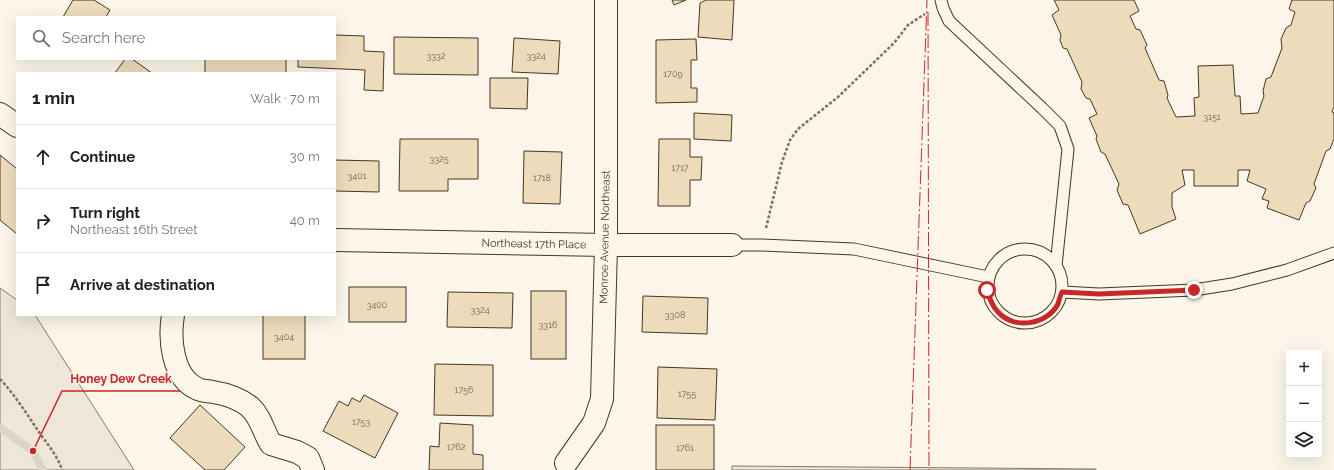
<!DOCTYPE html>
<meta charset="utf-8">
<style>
body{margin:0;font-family:Raleway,sans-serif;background:#f2f2f2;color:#202124}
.controls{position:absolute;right:12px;bottom:12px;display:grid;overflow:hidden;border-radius:0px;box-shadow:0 4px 16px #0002}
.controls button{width:36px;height:36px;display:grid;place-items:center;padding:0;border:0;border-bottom:1px solid #e0e0e0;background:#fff;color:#202124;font:20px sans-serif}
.stop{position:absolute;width:12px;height:12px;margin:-9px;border:3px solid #c62828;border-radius:50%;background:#fff}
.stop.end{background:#c62828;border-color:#fff;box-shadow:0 1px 4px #0008}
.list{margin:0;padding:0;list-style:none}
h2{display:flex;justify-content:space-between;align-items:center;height:52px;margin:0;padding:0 16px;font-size:17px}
h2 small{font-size:13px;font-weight:400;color:#757577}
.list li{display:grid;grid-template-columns:26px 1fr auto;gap:12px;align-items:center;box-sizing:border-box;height:64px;padding:0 16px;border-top:1px solid #e0e0e0}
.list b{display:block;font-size:15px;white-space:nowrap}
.list p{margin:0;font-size:13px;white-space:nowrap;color:#757577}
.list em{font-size:13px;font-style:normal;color:#757577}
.icon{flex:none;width:22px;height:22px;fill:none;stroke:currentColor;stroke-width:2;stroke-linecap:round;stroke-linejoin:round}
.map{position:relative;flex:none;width:1334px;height:470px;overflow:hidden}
.search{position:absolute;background:#fff;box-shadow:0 4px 16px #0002;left:16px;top:16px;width:320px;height:44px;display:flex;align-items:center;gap:10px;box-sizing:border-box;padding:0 14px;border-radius:0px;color:#757577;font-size:15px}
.panel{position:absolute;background:#fff;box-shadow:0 4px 16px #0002;left:16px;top:72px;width:320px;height:244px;border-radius:0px}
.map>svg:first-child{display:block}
.green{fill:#ede6d9;stroke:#887966}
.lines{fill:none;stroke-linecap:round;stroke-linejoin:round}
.stream{stroke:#dcd4c6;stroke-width:8}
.building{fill:#ecdcbc;stroke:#4a3520}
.lane-casing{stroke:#4a3520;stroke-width:13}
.street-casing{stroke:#4a3520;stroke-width:24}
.path{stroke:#7f6f5c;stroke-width:2.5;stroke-dasharray:3 2;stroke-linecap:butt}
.lane{stroke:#fbf6e9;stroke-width:11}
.street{stroke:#fbf6e9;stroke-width:22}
.power{stroke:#c62828;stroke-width:1;stroke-dasharray:14 3 2 3;stroke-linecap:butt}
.route{stroke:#c62828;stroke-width:5}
.labels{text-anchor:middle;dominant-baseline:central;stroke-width:3;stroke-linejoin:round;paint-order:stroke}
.number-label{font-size:9px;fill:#725f47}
.street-label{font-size:11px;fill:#4a3520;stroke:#fbf6e9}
.leader{fill:none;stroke:#c62828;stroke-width:1.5}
.callout-dot{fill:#c62828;stroke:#fbf6e9;stroke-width:1.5}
.callout-label{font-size:12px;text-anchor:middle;font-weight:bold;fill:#c62828;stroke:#fbf6e9;stroke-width:3;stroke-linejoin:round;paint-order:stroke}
</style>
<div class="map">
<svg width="1334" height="470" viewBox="0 0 1334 470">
<rect width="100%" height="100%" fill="#fbf6e9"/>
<g class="green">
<path d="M0,288L17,300V315H35L134,470H0Z"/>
<path d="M732,466L1096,469V470H732Z"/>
</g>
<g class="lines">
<path class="stream" d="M0,428L33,451L43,470"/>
</g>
<g class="building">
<path d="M73,0H94L110,10L106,17H63Z"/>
<path d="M672,0H686L674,5Z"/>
<path d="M706,0H734L732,40L698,37L700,3Z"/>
<path d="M1054,0H1134L1139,11L1130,16L1136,29L1140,30L1147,45L1145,48L1159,80L1164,81L1168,95L1167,98L1176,117L1195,116L1194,98L1199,97L1198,66L1233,65L1235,96H1240L1241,114L1258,113L1264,96L1263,91L1266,79L1271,77L1282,48L1281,39L1286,28L1291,25L1295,12L1289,9L1292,0H1334V107L1332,112L1334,113V139L1330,149L1326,151L1314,184L1316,188L1310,201L1306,203L1299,220L1267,208L1269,201L1262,199L1266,189L1247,181L1250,170H1238V186H1194V170H1182L1185,185L1172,193V207L1176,219L1140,234L1128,205L1123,204L1117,190L1119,184L1105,154L1101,152L1096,139L1097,136L1089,118L1097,114L1090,99L1086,98L1081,89L1082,82L1067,49L1063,48L1060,40L1061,35L1052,15L1059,10Z"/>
<path d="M335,35L364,36V51L384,52L383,91L364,90L365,70L298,67V59H335Z"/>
<path d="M394,37L478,38V75L394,74Z"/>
<path d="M514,38L560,41L558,74L512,72Z"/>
<path d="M696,39L697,60H691V88H697V102L656,103V40Z"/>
<path d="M125,59H132L152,73H115Z"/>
<rect x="205" y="59" width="81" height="14"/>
<path d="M490,78H528L527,109L490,108Z"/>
<path d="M694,113L732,115L731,141L694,139Z"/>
<path d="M400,139H478V179H448V191H399Z"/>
<path d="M659,139H690V157H702L701,180H690V206H658Z"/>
<path d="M524,151L562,152L560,204L523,203Z"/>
<path d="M0,155L17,169V234L0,220Z"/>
<path d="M335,160L379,161V192L335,191Z"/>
<rect x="349" y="287" width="57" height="35"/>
<rect x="531" y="291" width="35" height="68"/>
<path d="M448,292L513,293L512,328L447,327Z"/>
<path d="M643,296L708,298L707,334L642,332Z"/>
<rect x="263" y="315" width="42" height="44"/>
<path d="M435,364L493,365V416L434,415Z"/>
<path d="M658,367L717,369L715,420L657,418Z"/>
<path d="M364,395L398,413L375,458L323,431L339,401L348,406L352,398L360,402Z"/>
<path d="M200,405L245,447L224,470H205L170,438Z"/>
<path d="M440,423L473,425V454L483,455V470H429L430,446L439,447Z"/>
<rect x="656" y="425" width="58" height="45"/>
</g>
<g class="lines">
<g class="lane-casing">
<g id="lane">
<path d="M941,0L943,8L949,21L1042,108L1060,126L1068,149L1056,266"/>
<path d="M732,245H761L854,249L988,277"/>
<circle cx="1025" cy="286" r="37"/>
<path d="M1062,292L1099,294L1194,290L1232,284L1287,270L1334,253"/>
</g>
</g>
<g class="street-casing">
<g id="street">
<path d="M0,114L17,126"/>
<path d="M335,240L606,245H732"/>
<path d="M173,315C169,339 172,378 198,389C202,391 208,391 213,392C226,394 239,398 250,407C261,417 263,431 271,444L297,452L308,458L313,470"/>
<path d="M566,463L594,423L602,399L606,245V0"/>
</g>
</g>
<g class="path">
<path d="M766,228L782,162L790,140L798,129L838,97L894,43L908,25L925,14"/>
<path d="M0,379C16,396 28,416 41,435C49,446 58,457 62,470"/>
</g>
<use href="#lane" class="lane"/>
<use href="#street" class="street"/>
<g class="power">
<path d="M928,12L929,470"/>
<path d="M910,470L927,0"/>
</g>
</g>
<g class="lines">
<path class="route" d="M987,290C990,299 992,306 998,312C1014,330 1047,325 1058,304C1059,300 1060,296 1062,292L1099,294L1194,290"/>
</g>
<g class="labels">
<g class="number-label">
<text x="436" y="56">3332</text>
<text x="536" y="56">3324</text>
<text x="673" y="74">1709</text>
<text x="1212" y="117">3151</text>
<text x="439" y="159">3325</text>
<text x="680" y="168">1717</text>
<text x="357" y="176">3401</text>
<text x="542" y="178">1718</text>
<text x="377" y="305">3400</text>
<text x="480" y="310">3324</text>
<text x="675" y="315">3308</text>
<text x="548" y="325">3316</text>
<text x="284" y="337">3404</text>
<text x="464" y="390">1756</text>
<text x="687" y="394">1755</text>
<text x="361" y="422">1753</text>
<text x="456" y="447">1762</text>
<text x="685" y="448">1761</text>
</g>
<g class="street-label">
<text transform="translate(605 237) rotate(-89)">Monroe Avenue Northeast</text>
<text transform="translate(534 244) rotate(1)">Northeast 17th Place</text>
</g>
</g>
<path class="leader" d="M33 451L62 391H180"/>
<circle class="callout-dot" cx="33" cy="451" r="4"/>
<g class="callout-label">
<text x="121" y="383">Honey Dew Creek</text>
</g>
</svg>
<div class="controls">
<button>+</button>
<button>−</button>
<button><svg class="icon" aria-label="layers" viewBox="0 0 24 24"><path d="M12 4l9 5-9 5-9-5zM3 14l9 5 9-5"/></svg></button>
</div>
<div class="stop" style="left:987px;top:290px"></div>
<div class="stop end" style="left:1194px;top:290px"></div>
<div class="search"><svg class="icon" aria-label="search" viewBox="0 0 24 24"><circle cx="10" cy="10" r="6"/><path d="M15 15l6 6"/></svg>Search here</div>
<section class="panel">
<h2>1 min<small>Walk · 70 m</small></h2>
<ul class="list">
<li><svg class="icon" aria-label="ahead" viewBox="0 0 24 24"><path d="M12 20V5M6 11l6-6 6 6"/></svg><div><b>Continue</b></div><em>30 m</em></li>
<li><svg class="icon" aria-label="right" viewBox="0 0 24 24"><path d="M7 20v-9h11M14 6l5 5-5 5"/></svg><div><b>Turn right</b><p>Northeast 16th Street</p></div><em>40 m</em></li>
<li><svg class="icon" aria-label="arrive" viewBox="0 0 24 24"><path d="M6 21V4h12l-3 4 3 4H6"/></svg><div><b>Arrive at destination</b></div></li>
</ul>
</section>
</div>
